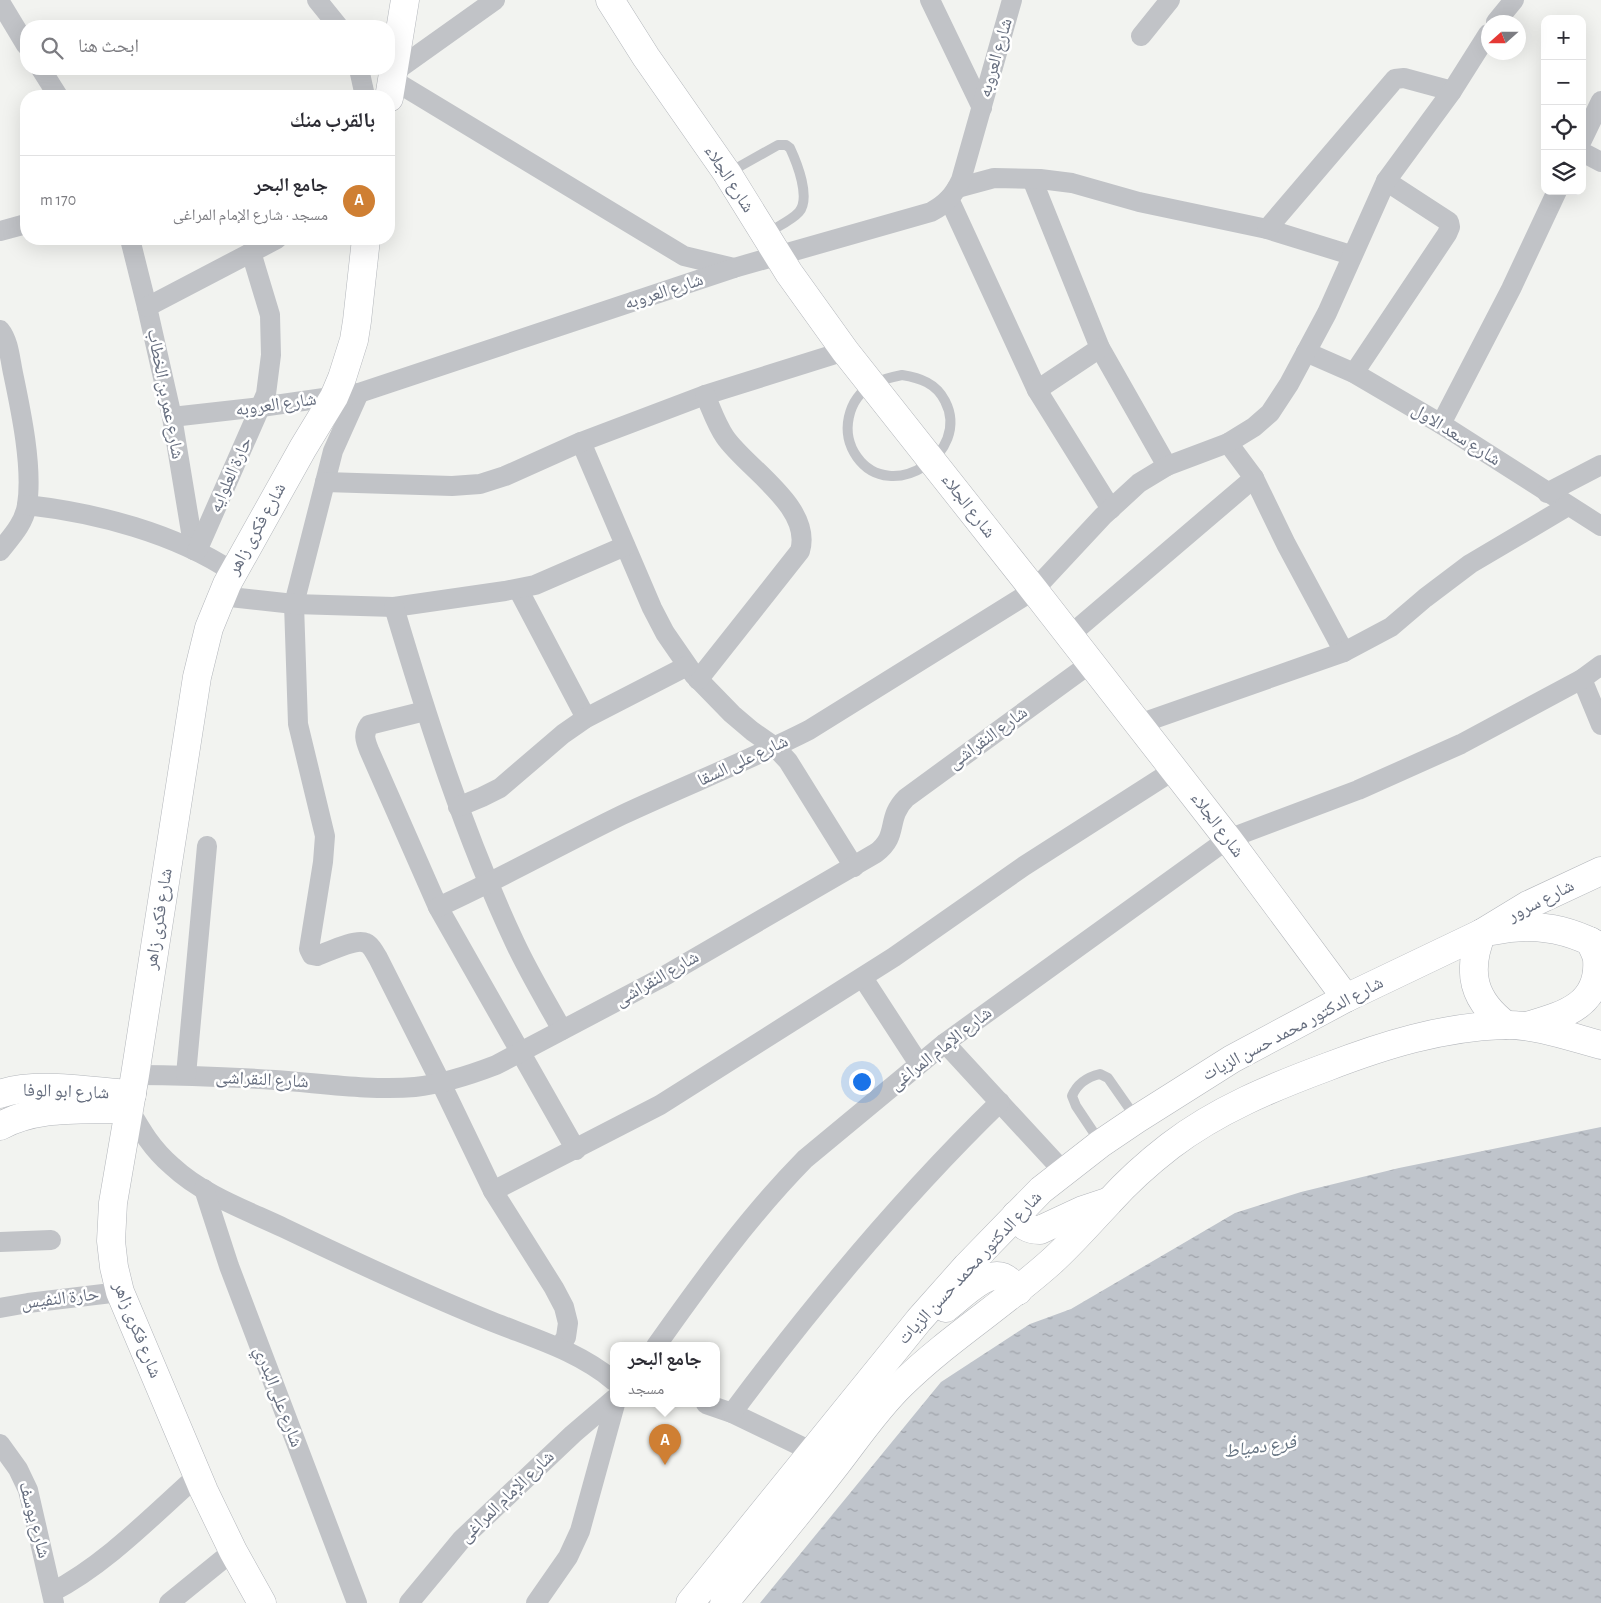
<!DOCTYPE html>
<html lang="ar">
<meta charset="utf-8">
<style>
body{margin:0;font-family:"Alegreya Sans","Noto Naskh Arabic",sans-serif;background:#f7f7f7;color:#2b2b33;direction:rtl}
.controls{position:absolute;right:15px;top:15px;display:grid;overflow:hidden;border-radius:10px;box-shadow:0 5px 20px #0002}
.controls button{width:45px;height:45px;display:grid;place-items:center;padding:0;border:0;border-bottom:1px solid #e1e1e2;background:#fff;color:#2b2b33;font:25px sans-serif}
.compass{position:absolute;left:1481px;top:15px;width:45px;height:45px;border-radius:50%;background:#fff;box-shadow:0 5px 20px #0002;rotate:249deg}
.you{position:absolute;left:861px;top:1081px;width:18px;height:18px;margin:-12px;border:4px solid #fff;border-radius:50%;background:#1a73e8;box-shadow:0 0 0 8px #1a73e833}
.badge{display:grid;place-items:center;width:32px;height:32px;border-radius:50%;background:#cf7f33;color:#fff;font-size:16px;font-weight:700}
.pin{position:absolute;translate:-50% -41px;filter:drop-shadow(0 1px 2px #0008)}
.pin::after{content:'';position:absolute;top:26px;width:18px;height:15px;background:inherit;clip-path:polygon(0 0,100% 0,50% 100%)}
.popup{position:absolute;left:610px;top:1342px;width:110px;height:65px;box-sizing:border-box;display:grid;place-content:center;border-radius:10px;background:#fff;filter:drop-shadow(0 1px 4px #0005);font-size:16px;white-space:nowrap;color:#7c7c81}
.popup b{font-size:19px;color:#2b2b33}
.popup::after{content:'';position:absolute;left:50%;top:100%;margin-left:-10px;border:10px solid transparent;border-top-color:#fff}
.list{margin:0;padding:0;list-style:none}
h2{display:flex;justify-content:space-between;align-items:center;height:65px;margin:0;padding:0 20px;font-size:21px}
h2 small{font-size:16px;font-weight:400;color:#7c7c81}
.list li{display:grid;grid-template-columns:32px 1fr auto;gap:15px;align-items:center;box-sizing:border-box;height:90px;padding:0 20px;border-top:1px solid #e1e1e2}
.list b{display:block;font-size:19px;white-space:nowrap}
.list p{margin:0;font-size:16px;white-space:nowrap;color:#7c7c81}
.list em{font-size:16px;font-style:normal;color:#7c7c81}
.icon{flex:none;width:28px;height:28px;fill:none;stroke:currentColor;stroke-width:2;stroke-linecap:round;stroke-linejoin:round}
.map{position:relative;flex:none;width:1601px;height:1603px;overflow:hidden;direction:ltr}
.search{position:absolute;background:#fff;box-shadow:0 5px 20px #0002;left:20px;top:20px;width:375px;height:55px;display:flex;align-items:center;gap:12px;box-sizing:border-box;padding:0 18px;border-radius:20px;color:#7c7c81;font-size:19px}
.panel{position:absolute;background:#fff;box-shadow:0 5px 20px #0002;left:20px;top:90px;width:375px;height:155px;border-radius:20px;direction:rtl}
.map>svg:first-child{display:block}
.water{fill:url(#water-ripples)}
.lines{fill:none;stroke-linecap:round;stroke-linejoin:round}
.secondary-casing{stroke:#b3b6bb;stroke-width:29}
.lane{stroke:#c1c3c7;stroke-width:10}
.street{stroke:#c1c3c7;stroke-width:20}
.secondary{stroke:#fff;stroke-width:28}
.labels{text-anchor:middle;dominant-baseline:central;stroke-width:5;stroke-linejoin:round;paint-order:stroke}
.street-label{font-size:18px;fill:#656d7e;stroke:#fff}
.water-label{font-size:19px;font-style:italic;fill:#667482;stroke:#fff}
</style>
<div class="map">
<svg width="1601" height="1603" viewBox="0 0 1601 1603">
<defs>
<pattern id="water-ripples" width="26" height="14" patternUnits="userSpaceOnUse" patternTransform="scale(1.25)"><rect width="26" height="14" fill="#bfc4cb"/><path d="M2 4q2-2 4 0t4 0M15 11q2-2 4 0t4 0" fill="none" stroke="#9fa3aa"/></pattern>
</defs>
<rect width="100%" height="100%" fill="#f2f3f0"/>
<path class="water" d="M1601,1127V1603H760L941,1382L1030,1324L1071,1309L1235,1213L1301,1192L1399,1168Z"/>
<g class="lines">
<g class="secondary-casing">
<g id="secondary">
<path d="M610,0L646,57L727,173L789,273L845,351L1034,590L1228,839L1346,998"/>
<path d="M389,98L405,0"/>
<path d="M1493,931C1531,922 1567,928 1601,947"/>
<path d="M1482,933C1466,972 1473,1000 1506,1025"/>
<path d="M1527,1026C1560,1016 1601,1007 1597,959C1596,953 1592,947 1590,941"/>
<path d="M0,1094C35,1081 94,1092 132,1094"/>
<path d="M0,1126C36,1107 74,1110 113,1109"/>
<path d="M1016,1215C1022,1226 1028,1230 1040,1230L1083,1210L1107,1202"/>
<path d="M946,1308C960,1298 985,1270 1003,1277C1010,1280 1014,1286 1018,1291"/>
<path d="M262,1603L233,1551L204,1491L120,1292L114,1267L111,1241L113,1203L135,1075L197,677L209,628L227,584L303,448L334,397L342,378L354,340L357,321L366,239"/>
<path d="M690,1603L919,1320L967,1266L1041,1190L1100,1144L1137,1119L1232,1059L1346,998L1482,933L1528,905L1601,871"/>
<path d="M724,1603C760,1559 797,1515 832,1470C855,1441 875,1410 902,1384C948,1339 1003,1305 1051,1262C1072,1243 1090,1222 1109,1202C1127,1182 1148,1163 1170,1146C1217,1110 1273,1087 1327,1067C1384,1045 1442,1027 1504,1025C1535,1024 1571,1037 1601,1045"/>
</g>
</g>
<g class="lane">
<path d="M728,173L778,145H786L790,148C797,163 811,198 799,212C791,221 776,227 766,234"/>
<path d="M902,375C920,378 936,383 945,401C972,453 891,505 857,457C840,433 847,399 873,384C882,379 892,377 902,375Z"/>
<path d="M1100,1142L1076,1106L1072,1096C1077,1084 1087,1077 1100,1074L1108,1078L1136,1118"/>
</g>
<g class="street">
<path d="M317,0L338,26"/>
<path d="M930,0L982,108"/>
<path d="M0,2L26,45"/>
<path d="M1496,22L1514,0"/>
<path d="M1141,36L1170,0"/>
<path d="M41,69L58,96"/>
<path d="M359,69L365,96"/>
<path d="M394,72L495,0"/>
<path d="M393,80L684,256L734,268"/>
<path d="M1582,140L1601,101"/>
<path d="M1582,152L1601,162"/>
<path d="M1032,179L1100,348L1167,466"/>
<path d="M957,188L994,178L1040,179L1072,183L1139,202L1267,229L1351,255"/>
<path d="M949,199L1037,390L1111,509"/>
<path d="M1267,229L1395,79L1404,78L1452,91"/>
<path d="M0,231L26,224"/>
<path d="M130,239L147,307L172,417L194,550"/>
<path d="M147,307L277,239"/>
<path d="M0,330C9,341 10,359 13,373C21,411 33,468 27,505C24,524 11,537 0,551"/>
<path d="M1306,352L1354,373L1441,424L1601,526"/>
<path d="M1354,373L1447,234L1450,227L1449,222L1386,181"/>
<path d="M1037,390L1100,348"/>
<path d="M359,393L333,451L294,604L298,724L325,836L323,862L309,949L312,955L317,956C328,952 356,938 366,943C371,945 375,953 378,958L441,1083L493,1191L554,1288L564,1307L568,1323L566,1337L560,1347"/>
<path d="M172,417L261,407L359,393L734,268L931,212C946,204 954,195 961,180L1012,0"/>
<path d="M1441,424L1511,289L1557,191"/>
<path d="M581,442L652,608L665,633L694,675L732,714L752,731L775,747L788,761L854,867"/>
<path d="M1228,443L1254,478L1286,544L1344,652"/>
<path d="M325,482L452,486L480,484L505,476L581,442L705,395L845,351"/>
<path d="M1547,493L1601,465"/>
<path d="M27,505C97,513 174,533 233,572"/>
<path d="M197,551L266,394L271,355L270,315L251,252"/>
<path d="M518,589L586,718"/>
<path d="M221,596L294,604L394,607L505,591L535,585L625,546"/>
<path d="M394,607C428,721 464,834 515,943C529,973 546,1001 562,1030"/>
<path d="M1070,635L1254,478"/>
<path d="M1582,679L1601,725"/>
<path d="M698,680L800,551C813,507 746,468 725,437C716,424 711,408 705,395"/>
<path d="M425,711L369,725C363,734 365,740 369,750L438,907L576,1150"/>
<path d="M1139,724L1344,652L1391,627L1425,598L1470,564L1568,506"/>
<path d="M458,807L482,797L500,788L563,734L586,718L687,666"/>
<path d="M438,907C500,879 560,845 622,815C684,786 748,761 809,730L1034,590L1103,516L1139,483L1167,466L1228,443L1254,427L1270,413L1289,384L1327,313L1386,181L1452,91L1488,34"/>
<path d="M863,978L919,1064"/>
<path d="M945,1043L1064,1172"/>
<path d="M135,1075C182,1075 228,1077 275,1080C319,1083 372,1091 415,1087C443,1084 470,1075 496,1065L661,978L876,853C900,835 885,819 906,798L1091,663"/>
<path d="M186,1075L207,846"/>
<path d="M129,1109C141,1130 152,1149 172,1166C203,1195 246,1210 284,1228C351,1260 419,1292 488,1320C532,1338 577,1350 614,1381"/>
<path d="M204,1189L229,1266L357,1603"/>
<path d="M493,1191L660,1105L894,957L1024,866L1174,770"/>
<path d="M0,1242L51,1240"/>
<path d="M0,1308L28,1303L120,1292"/>
<path d="M656,1346C702,1281 749,1216 805,1159L945,1043L1228,839L1358,790L1461,744L1582,679L1601,665"/>
<path d="M706,1404L732,1413L813,1452"/>
<path d="M732,1413C814,1303 901,1198 1000,1102"/>
<path d="M0,1444L18,1469L28,1490L54,1603"/>
<path d="M52,1592C105,1565 152,1516 197,1476"/>
<path d="M169,1603L233,1551"/>
<path d="M409,1603L462,1539L573,1434L614,1399"/>
<path d="M536,1603L568,1557L580,1531L615,1404"/>
</g>
<use href="#secondary" class="secondary"/>
</g>
<g class="labels">
<g class="street-label">
<text transform="translate(996 58) rotate(-74)">شارع العروبه</text>
<text transform="translate(729 179) rotate(57)">شارع الجلاء</text>
<text transform="translate(664 292) rotate(-18)">شارع العروبه</text>
<text transform="translate(165 394) rotate(79)">شارع عمر بن الخطاب</text>
<text transform="translate(276 405) rotate(-8)">شارع العروبه</text>
<text transform="translate(1456 435) rotate(32)">شارع سعد الاول</text>
<text transform="translate(231 475) rotate(-66)">حارة العلوايه</text>
<text transform="translate(968 506) rotate(52)">شارع الجلاء</text>
<text transform="translate(257 529) rotate(-61)">شارع فكرى زاهر</text>
<text transform="translate(988 738) rotate(-36)">شارع النقراشى</text>
<text transform="translate(743 761) rotate(-25)">شارع على السقا</text>
<text transform="translate(1217 825) rotate(53)">شارع الجلاء</text>
<text transform="translate(1541 901) rotate(-27)">شارع سرور</text>
<text transform="translate(159 919) rotate(-81)">شارع فكرى زاهر</text>
<text transform="translate(657 979) rotate(-30)">شارع النقراشى</text>
<text transform="translate(1293 1029) rotate(-28)">شارع الدكتور محمد حسن الزيات</text>
<text transform="translate(941 1049) rotate(-38)">شارع الإمام المراغى</text>
<text transform="translate(262 1080) rotate(3)">شارع النقراشى</text>
<text transform="translate(66 1092) rotate(2)">شارع ابو الوفا</text>
<text transform="translate(970 1268) rotate(-47)">شارع الدكتور محمد حسن الزيات</text>
<text transform="translate(60 1299) rotate(-7)">حارة النفيس</text>
<text transform="translate(137 1330) rotate(68)">شارع فكرى زاهر</text>
<text transform="translate(278 1397) rotate(69)">شارع على البدري</text>
<text transform="translate(507 1497) rotate(-44)">شارع الإمام المراغى</text>
<text transform="translate(34 1520) rotate(75)">شارع يوسف</text>
</g>
<g class="water-label">
<text transform="translate(1260 1447) rotate(-8)">فرع دمياط</text>
</g>
</g>
</svg>
<div class="controls">
<button>+</button>
<button>−</button>
<button><svg class="icon" aria-label="locate" viewBox="0 0 24 24"><circle cx="12" cy="12" r="6"/><path d="M12 2v4M12 18v4M2 12h4M18 12h4"/></svg></button>
<button><svg class="icon" aria-label="layers" viewBox="0 0 24 24"><path d="M12 4l9 5-9 5-9-5zM3 14l9 5 9-5"/></svg></button>
</div>
<svg class="compass" viewBox="-18 -18 36 36"><path d="M0-13l5 13h-10z" fill="#e53935"/><path d="M0 13l5-13h-10z" fill="#7c7c81"/></svg>
<div class="you"></div>
<div class="pin badge" style="left:665px;top:1465px">A</div>
<div class="popup"><b>جامع البحر</b>مسجد</div>
<div class="search"><svg class="icon" aria-label="search" viewBox="0 0 24 24"><circle cx="10" cy="10" r="6"/><path d="M15 15l6 6"/></svg>ابحث هنا</div>
<section class="panel">
<h2>بالقرب منك<small></small></h2>
<ul class="list">
<li><span class="badge">A</span><div><b>جامع البحر</b><p>مسجد · شارع الإمام المراغى</p></div><em>170 m</em></li>
</ul>
</section>
</div>
